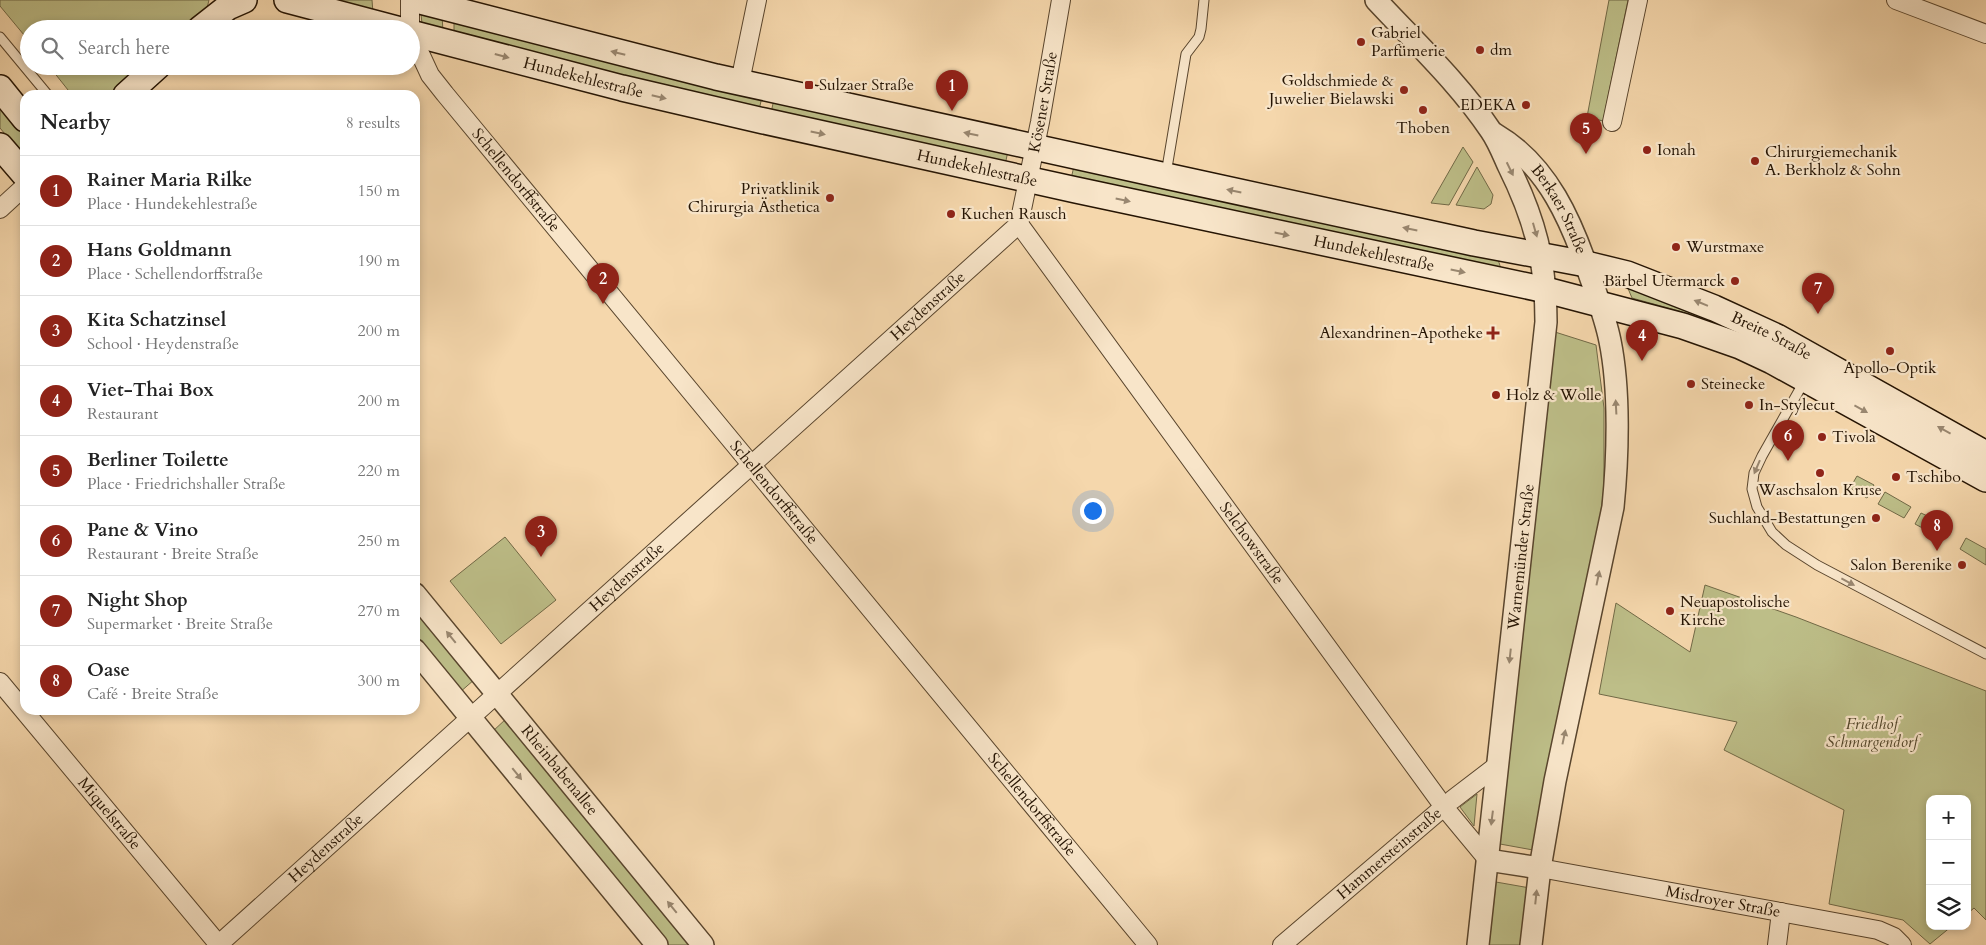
<!DOCTYPE html>
<meta charset="utf-8">
<style>
body{margin:0;font-family:Cardo,serif;background:#f6f6f6;color:#222}
.controls{position:absolute;right:15px;bottom:15px;display:grid;overflow:hidden;border-radius:10px;box-shadow:0 2px 8px #0003}
.controls button{width:45px;height:45px;display:grid;place-items:center;padding:0;border:0;border-bottom:1px solid #e0e0e0;background:#fff;color:#222;font:25px sans-serif}
.you{position:absolute;left:1092px;top:510px;width:18px;height:18px;margin:-12px;border:4px solid #fff;border-radius:50%;background:#1a73e8;box-shadow:0 0 0 8px #1a73e833}
.badge{display:grid;place-items:center;width:32px;height:32px;border-radius:50%;background:#8f2418;color:#fff;font-size:16px;font-weight:700}
.pin{position:absolute;translate:-50% -41px;filter:drop-shadow(0 1px 2px #0008)}
.pin::after{content:'';position:absolute;top:26px;width:18px;height:15px;background:inherit;clip-path:polygon(0 0,100% 0,50% 100%)}
.list{margin:0;padding:0;list-style:none}
h2{display:flex;justify-content:space-between;align-items:center;height:65px;margin:0;padding:0 20px;font-size:21px}
h2 small{font-size:16px;font-weight:400;color:#767676}
.list li{display:grid;grid-template-columns:32px 1fr auto;gap:15px;align-items:center;box-sizing:border-box;height:70px;padding:0 20px;border-top:1px solid #e0e0e0}
.list b{display:block;font-size:19px;white-space:nowrap}
.list p{margin:0;font-size:16px;white-space:nowrap;color:#767676}
.list em{font-size:16px;font-style:normal;color:#767676}
.icon{flex:none;width:28px;height:28px;fill:none;stroke:currentColor;stroke-width:2;stroke-linecap:round;stroke-linejoin:round}
.map{position:relative;flex:none;width:1986px;height:945px;overflow:hidden}
.search{position:absolute;background:#fff;box-shadow:0 2px 8px #0003;left:20px;top:20px;width:400px;height:55px;display:flex;align-items:center;gap:12px;box-sizing:border-box;padding:0 18px;border-radius:28px;color:#767676;font-size:19px}
.panel{position:absolute;background:#fff;box-shadow:0 2px 8px #0003;left:20px;top:90px;width:400px;height:625px;border-radius:15px}
.map>svg:first-child{display:block}
.green{fill:#bdbe88;stroke:#716946}
.lines{fill:none;stroke-linecap:round;stroke-linejoin:round}
.service-casing{stroke:#59452d;stroke-width:11}
.minor-casing{stroke:#59452d;stroke-width:20}
.tertiary-casing{stroke:#59452d;stroke-width:24}
.secondary-casing{stroke:#251403;stroke-width:28}
.service{stroke:#f8e5c9;stroke-width:9}
.minor{stroke:#f8e5c9;stroke-width:18}
.tertiary{stroke:#f8e5c9;stroke-width:21}
.secondary{stroke:#f8e5c9;stroke-width:25}
.oneway{fill:#998770}
.poi-dot{fill:#8f2418;stroke:#f8e5c9;stroke-width:2}
.labels{text-anchor:middle;dominant-baseline:central;stroke-width:4.5;stroke-linejoin:round;paint-order:stroke}
.poi-label{font-size:16px;fill:#251403;stroke:#f8e5c9;text-anchor:start}
.street-label{font-size:16px;fill:#251403;stroke:#f8e5c9}
.park-label{font-size:16px;font-style:italic;fill:#53472b;stroke:#f8e5c9}
</style>
<div class="map">
<svg width="1986" height="945" viewBox="0 0 1986 945">
<rect width="100%" height="100%" fill="#f5d7ac"/>
<filter id="stains"><feTurbulence type="fractalNoise" baseFrequency=".004" numOctaves="4"/><feColorMatrix values="0 0 0 0 .2 0 0 0 0 .09 0 0 0 0 .02 0 0 0 .5 -.17"/></filter>
<radialGradient id="worn" r=".72"><stop offset=".6" stop-color="#630" stop-opacity="0"/><stop offset="1" stop-color="#630" stop-opacity=".3"/></radialGradient>
<g class="green">
<path d="M0,0H209L206,12L188,29H29V41L0,6Z"/>
<path d="M325,0H372L373,13Z"/>
<path d="M1609,0H1628L1603,121L1587,117Z"/>
<path d="M421,14L442,16L443,31L422,24Z"/>
<path d="M454,20L762,97L759,110L454,34Z"/>
<path d="M49,66H146L114,95H72Z"/>
<path d="M774,99L1008,151L1005,165L771,113Z"/>
<path d="M0,104L25,134V154L19,151L0,128Z"/>
<path d="M1463,147L1473,162L1449,205L1431,203Z"/>
<path d="M1074,166L1497,256L1501,269L1071,179Z"/>
<path d="M1477,167L1493,195L1491,204L1484,209L1456,205Z"/>
<path d="M1627,286L1779,348L1679,311L1632,298Z"/>
<path d="M1555,332L1596,345L1604,408V488L1597,542L1533,850L1500,844Z"/>
<path d="M1857,476L1874,485L1867,498L1850,488Z"/>
<path d="M1885,492L1911,507L1904,518L1878,504Z"/>
<path d="M1921,513L1936,520L1930,532L1915,524Z"/>
<path d="M505,537L556,600L501,644L450,581Z"/>
<path d="M1966,538L1986,549V565L1960,549Z"/>
<path d="M1705,585L1796,617L1986,691V920L1974,908L1967,914V799H1930V926H1952L1930,944L1903,920L1829,904L1844,810L1724,750L1737,722L1599,694L1616,603L1690,652Z"/>
<path d="M415,605L475,679L459,693L415,639Z"/>
<path d="M507,718L694,945H667L492,732Z"/>
<path d="M1477,794L1474,826L1460,807Z"/>
<path d="M1496,882L1530,888L1523,945H1489Z"/>
</g>
<g class="lines">
<g class="service-casing">
<g id="service">
<path d="M0,37L48,95"/>
<path d="M1166,174L1186,54L1199,37L1201,29L1204,0"/>
<path d="M1805,380L1762,456L1754,473L1752,489L1757,507L1772,532L1786,545L1817,565L1986,654"/>
</g>
</g>
<g class="minor-casing">
<g id="minor">
<path d="M410,0V29"/>
<path d="M1896,0L1986,34"/>
<path id="s1" d="M411,34L430,75L445,94L1148,945"/>
<path d="M740,82L757,0"/>
<path d="M1612,122L1638,0"/>
<path d="M0,209L25,186"/>
<path id="s2" d="M1019,224L1444,807L1488,860"/>
<path id="s3" d="M0,682L219,945"/>
<path id="s4" d="M1540,868L1878,930L1894,937L1902,945"/>
<path id="s5" d="M218,945L1019,224L1040,122L1061,0"/>
<path id="s6" d="M1282,945L1452,800L1499,764"/>
<path d="M1777,945L1781,912"/>
</g>
</g>
<g class="tertiary-casing">
<g id="tertiary">
<path d="M1376,0C1415,42 1459,83 1491,131C1498,141 1503,154 1508,165C1535,219 1546,261 1546,322L1478,945"/>
<path id="s7" d="M1495,134C1548,165 1572,222 1591,279C1598,299 1606,320 1610,341C1620,390 1618,457 1613,507L1555,781L1540,868L1531,945"/>
<path id="s8" d="M415,594L703,945"/>
<path d="M415,650L657,945"/>
<path d="M1488,860L1540,868"/>
</g>
</g>
<g class="secondary-casing">
<g id="secondary">
<path d="M287,0L397,29"/>
<path id="s9" d="M416,0L716,77L1166,176L1474,243L1586,264L1627,274L1714,308L1777,337L1986,454"/>
<path d="M200,29L228,7L244,0"/>
<path id="s10" d="M411,33L622,88L764,121L1076,190L1546,290L1683,326L1740,346L1772,361L1986,479"/>
<path d="M0,88L25,119"/>
<path d="M126,95L158,66"/>
<path d="M0,146L25,175"/>
</g>
</g>
<use href="#service" class="service"/>
<use href="#minor" class="minor"/>
<use href="#tertiary" class="tertiary"/>
<use href="#secondary" class="secondary"/>
</g>
<defs><path id="oneway-solid" d="M-6-.8H1V-3.2L6.5 0L1 3.2V.8H-6Z" transform="scale(1.25)"/></defs>
<g class="oneway">
<use href="#oneway-solid" transform="translate(618 53) rotate(-166)"/>
<use href="#oneway-solid" transform="translate(502 56) rotate(15)"/>
<use href="#oneway-solid" transform="translate(659 97) rotate(13)"/>
<use href="#oneway-solid" transform="translate(818 133) rotate(12)"/>
<use href="#oneway-solid" transform="translate(971 134) rotate(-168)"/>
<use href="#oneway-solid" transform="translate(1510 169) rotate(64)"/>
<use href="#oneway-solid" transform="translate(1234 191) rotate(-168)"/>
<use href="#oneway-solid" transform="translate(1123 200) rotate(12)"/>
<use href="#oneway-solid" transform="translate(1410 229) rotate(-168)"/>
<use href="#oneway-solid" transform="translate(1535 230) rotate(74)"/>
<use href="#oneway-solid" transform="translate(1282 234) rotate(12)"/>
<use href="#oneway-solid" transform="translate(1458 271) rotate(12)"/>
<use href="#oneway-solid" transform="translate(1701 303) rotate(-158)"/>
<use href="#oneway-solid" transform="translate(1616 407) rotate(-93)"/>
<use href="#oneway-solid" transform="translate(1861 409) rotate(29)"/>
<use href="#oneway-solid" transform="translate(1944 430) rotate(-151)"/>
<use href="#oneway-solid" transform="translate(1757 467) rotate(113)"/>
<use href="#oneway-solid" transform="translate(1598 578) rotate(-78)"/>
<use href="#oneway-solid" transform="translate(1848 582) rotate(28)"/>
<use href="#oneway-solid" transform="translate(451 637) rotate(-129)"/>
<use href="#oneway-solid" transform="translate(1510 656) rotate(96)"/>
<use href="#oneway-solid" transform="translate(1564 737) rotate(-78)"/>
<use href="#oneway-solid" transform="translate(517 774) rotate(51)"/>
<use href="#oneway-solid" transform="translate(1492 818) rotate(97)"/>
<use href="#oneway-solid" transform="translate(1536 897) rotate(-84)"/>
<use href="#oneway-solid" transform="translate(672 907) rotate(-129)"/>
</g>
<g class="poi-dot">
<circle cx="1361" cy="42" r="5"/>
<circle cx="1480" cy="50" r="5"/>
<rect x="804" y="80" width="10" height="10" rx="2.5"/>
<circle cx="1404" cy="90" r="5"/>
<circle cx="1526" cy="105" r="5"/>
<circle cx="1423" cy="110" r="5"/>
<circle cx="1647" cy="150" r="5"/>
<circle cx="1755" cy="161" r="5"/>
<circle cx="830" cy="198" r="5"/>
<circle cx="951" cy="214" r="5"/>
<circle cx="1676" cy="247" r="5"/>
<circle cx="1735" cy="281" r="5"/>
<path d="M1490.5 325.5h5v5h5v5h-5v5h-5v-5h-5v-5h5z"/>
<circle cx="1890" cy="351" r="5"/>
<circle cx="1691" cy="384" r="5"/>
<circle cx="1496" cy="395" r="5"/>
<circle cx="1749" cy="405" r="5"/>
<circle cx="1822" cy="437" r="5"/>
<circle cx="1820" cy="473" r="5"/>
<circle cx="1896" cy="477" r="5"/>
<circle cx="1876" cy="518" r="5"/>
<circle cx="1962" cy="565" r="5"/>
<circle cx="1670" cy="611" r="5"/>
</g>
<g class="labels">
<g class="poi-label">
<text x="1371" y="33">Gabriel<tspan x="1371" dy="18">Parfümerie</tspan></text>
<text x="1490" y="50">dm</text>
<text x="1394" y="81" text-anchor="end">Goldschmiede &amp;<tspan x="1394" dy="18">Juwelier Bielawski</tspan></text>
<text x="819" y="85">Sulzaer Straße</text>
<text x="1516" y="105" text-anchor="end">EDEKA</text>
<text x="1423" y="128" text-anchor="middle">Thoben</text>
<text x="1657" y="150">Ionah</text>
<text x="1765" y="152">Chirurgiemechanik<tspan x="1765" dy="18">A. Berkholz &amp; Sohn</tspan></text>
<text x="820" y="189" text-anchor="end">Privatklinik<tspan x="820" dy="18">Chirurgia Ästhetica</tspan></text>
<text x="961" y="214">Kuchen Rausch</text>
<text x="1686" y="247">Wurstmaxe</text>
<text x="1725" y="281" text-anchor="end">Bärbel Utermarck</text>
<text x="1483" y="333" text-anchor="end">Alexandrinen-Apotheke</text>
<text x="1890" y="368" text-anchor="middle">Apollo-Optik</text>
<text x="1701" y="384">Steinecke</text>
<text x="1506" y="395">Holz &amp; Wolle</text>
<text x="1759" y="405">In-Stylecut</text>
<text x="1832" y="437">Tivola</text>
<text x="1906" y="477">Tschibo</text>
<text x="1820" y="490" text-anchor="middle">Waschsalon Kruse</text>
<text x="1866" y="518" text-anchor="end">Suchland-Bestattungen</text>
<text x="1952" y="565" text-anchor="end">Salon Berenike</text>
<text x="1680" y="602">Neuapostolische<tspan x="1680" dy="18">Kirche</tspan></text>
</g>
<g class="street-label">
<text stroke="none"><textPath href="#s10" startOffset="178">Hundekehlestraße</textPath></text>
<text stroke="none"><textPath href="#s5" startOffset="1202">Kösener Straße</textPath></text>
<text stroke="none"><textPath href="#s10" startOffset="582">Hundekehlestraße</textPath></text>
<text stroke="none"><textPath href="#s1" startOffset="181">Schellendorffstraße</textPath></text>
<text stroke="none"><textPath href="#s7" startOffset="101">Berkaer Straße</textPath></text>
<text stroke="none"><textPath href="#s10" startOffset="988">Hundekehlestraße</textPath></text>
<text stroke="none"><textPath href="#s5" startOffset="955">Heydenstraße</textPath></text>
<text stroke="none"><textPath href="#s9" startOffset="1399">Breite Straße</textPath></text>
<text stroke="none"><textPath href="#s1" startOffset="586">Schellendorffstraße</textPath></text>
<text stroke="none"><textPath href="#s2" startOffset="395">Selchowstraße</textPath></text>
<text transform="translate(1521 557) rotate(-84)">Warnemünder Straße</text>
<text stroke="none"><textPath href="#s5" startOffset="550">Heydenstraße</textPath></text>
<text stroke="none"><textPath href="#s8" startOffset="228">Rheinbabenallee</textPath></text>
<text stroke="none"><textPath href="#s1" startOffset="991">Schellendorffstraße</textPath></text>
<text stroke="none"><textPath href="#s3" startOffset="171">Miquelstraße</textPath></text>
<text stroke="none"><textPath href="#s5" startOffset="145">Heydenstraße</textPath></text>
<text stroke="none"><textPath href="#s6" startOffset="141">Hammersteinstraße</textPath></text>
<text stroke="none"><textPath href="#s4" startOffset="186">Misdroyer Straße</textPath></text>
</g>
<g class="park-label">
<text x="1872" y="724">Friedhof<tspan x="1872" dy="18">Schmargendorf</tspan></text>
</g>
</g>
<rect width="100%" height="100%" filter="url(#stains)"/>
<rect width="100%" height="100%" fill="url(#worn)"/>
</svg>
<div class="controls">
<button>+</button>
<button>−</button>
<button><svg class="icon" aria-label="layers" viewBox="0 0 24 24"><path d="M12 4l9 5-9 5-9-5zM3 14l9 5 9-5"/></svg></button>
</div>
<div class="you"></div>
<div class="pin badge" style="left:952px;top:111px">1</div>
<div class="pin badge" style="left:603px;top:304px">2</div>
<div class="pin badge" style="left:541px;top:557px">3</div>
<div class="pin badge" style="left:1642px;top:361px">4</div>
<div class="pin badge" style="left:1586px;top:154px">5</div>
<div class="pin badge" style="left:1788px;top:461px">6</div>
<div class="pin badge" style="left:1818px;top:314px">7</div>
<div class="pin badge" style="left:1937px;top:551px">8</div>
<div class="search"><svg class="icon" aria-label="search" viewBox="0 0 24 24"><circle cx="10" cy="10" r="6"/><path d="M15 15l6 6"/></svg>Search here</div>
<section class="panel">
<h2>Nearby<small>8 results</small></h2>
<ul class="list">
<li><span class="badge">1</span><div><b>Rainer Maria Rilke</b><p>Place · Hundekehlestraße</p></div><em>150 m</em></li>
<li><span class="badge">2</span><div><b>Hans Goldmann</b><p>Place · Schellendorffstraße</p></div><em>190 m</em></li>
<li><span class="badge">3</span><div><b>Kita Schatzinsel</b><p>School · Heydenstraße</p></div><em>200 m</em></li>
<li><span class="badge">4</span><div><b>Viet-Thai Box</b><p>Restaurant</p></div><em>200 m</em></li>
<li><span class="badge">5</span><div><b>Berliner Toilette</b><p>Place · Friedrichshaller Straße</p></div><em>220 m</em></li>
<li><span class="badge">6</span><div><b>Pane &amp; Vino</b><p>Restaurant · Breite Straße</p></div><em>250 m</em></li>
<li><span class="badge">7</span><div><b>Night Shop</b><p>Supermarket · Breite Straße</p></div><em>270 m</em></li>
<li><span class="badge">8</span><div><b>Oase</b><p>Café · Breite Straße</p></div><em>300 m</em></li>
</ul>
</section>
</div>
